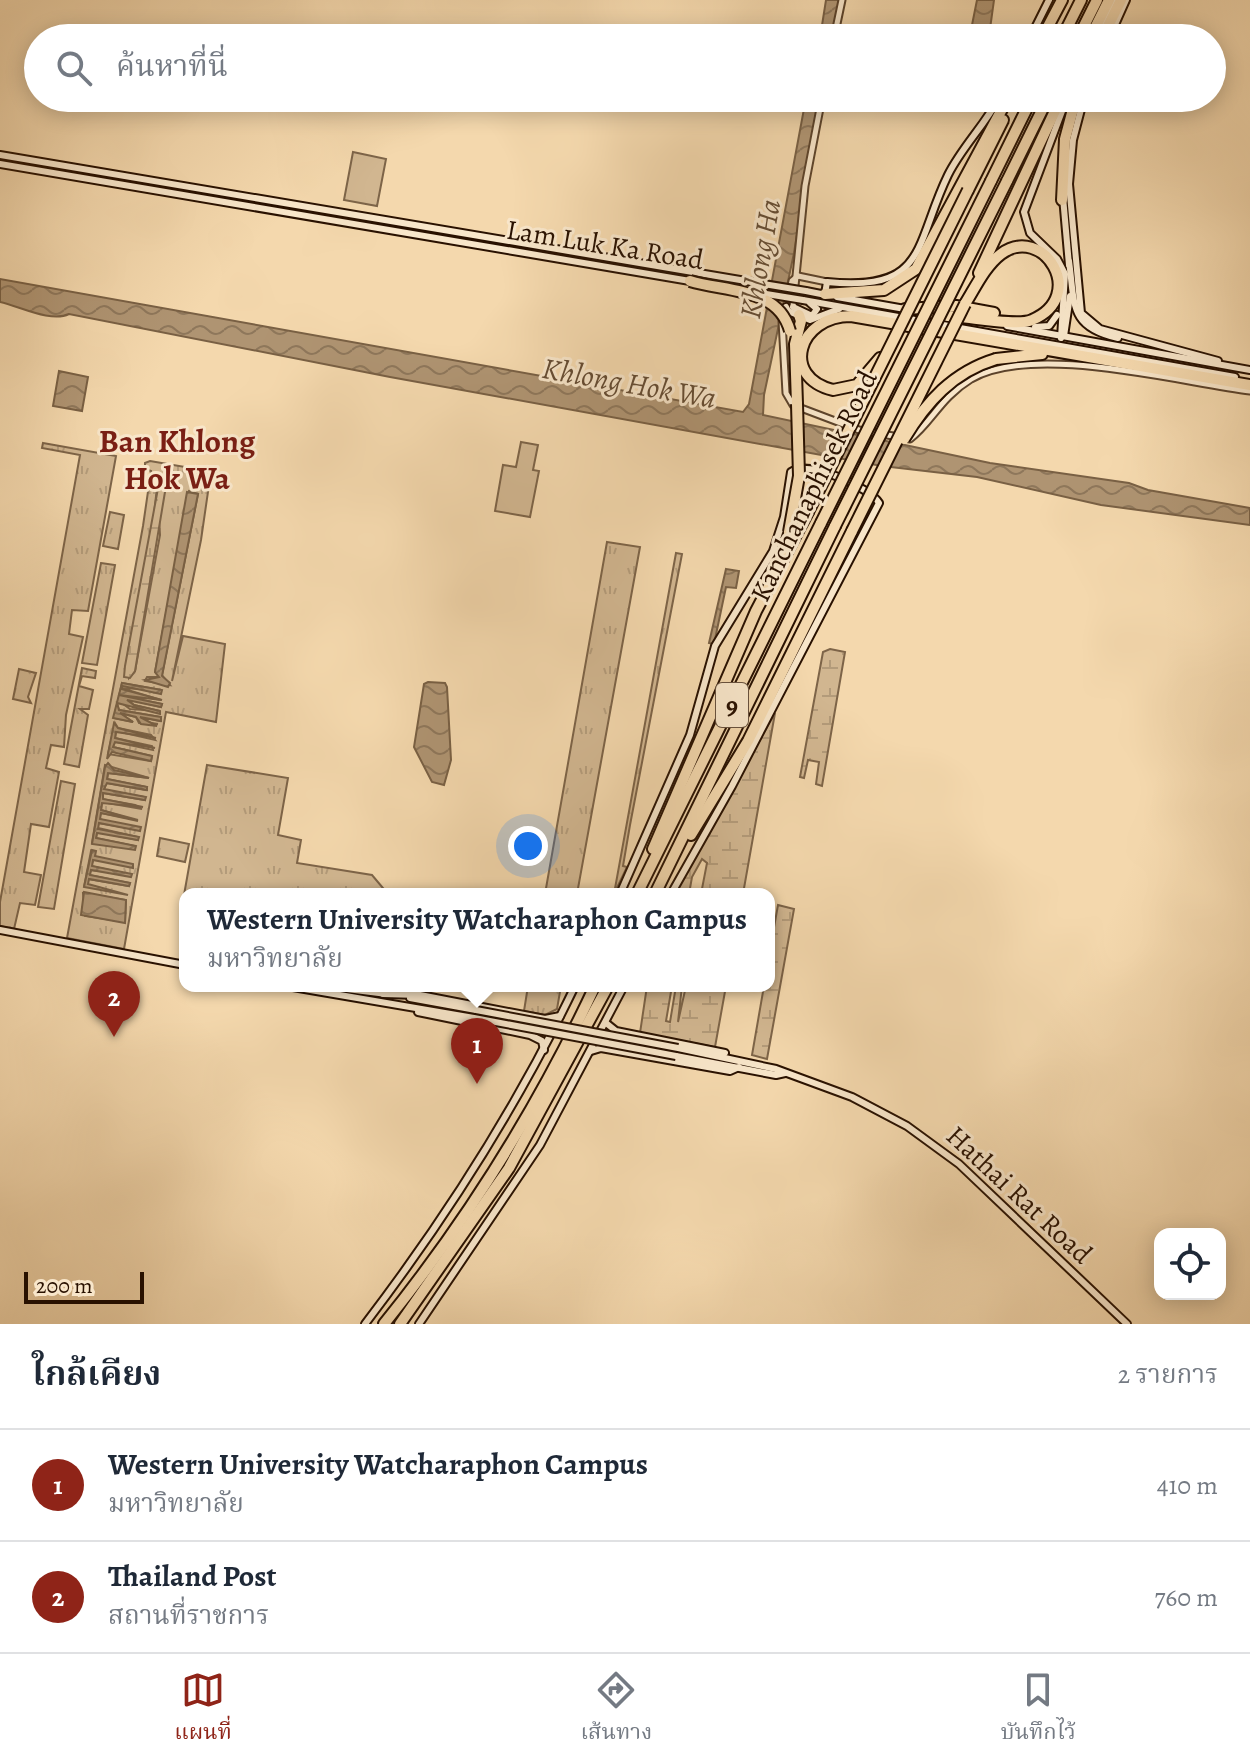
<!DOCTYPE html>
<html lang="th">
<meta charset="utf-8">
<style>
body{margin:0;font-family:Alegreya,"Noto Serif Thai",serif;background:#f2f2f3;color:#1f2937}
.controls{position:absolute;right:24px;bottom:24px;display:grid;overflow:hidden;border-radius:16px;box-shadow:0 4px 20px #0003}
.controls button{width:72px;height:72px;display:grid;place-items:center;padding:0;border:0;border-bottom:2px solid #e0e1e3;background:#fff;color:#1f2937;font:40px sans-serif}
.scale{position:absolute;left:24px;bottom:20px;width:120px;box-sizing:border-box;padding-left:8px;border:4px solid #291100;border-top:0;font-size:22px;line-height:28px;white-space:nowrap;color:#291100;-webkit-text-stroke:6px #f8e6ca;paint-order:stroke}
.you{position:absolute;left:528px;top:846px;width:28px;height:28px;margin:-20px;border:6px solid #fff;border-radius:50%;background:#1a73e8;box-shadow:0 0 0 12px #1a73e833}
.badge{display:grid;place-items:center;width:52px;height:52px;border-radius:50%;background:#8f2418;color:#fff;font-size:26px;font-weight:700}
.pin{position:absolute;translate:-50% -66px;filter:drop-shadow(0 2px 4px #0008)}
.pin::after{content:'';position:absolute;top:42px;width:28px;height:24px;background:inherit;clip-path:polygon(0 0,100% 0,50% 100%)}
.popup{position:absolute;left:179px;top:888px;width:596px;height:104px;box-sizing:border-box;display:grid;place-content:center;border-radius:16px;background:#fff;filter:drop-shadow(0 2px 6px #0005);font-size:26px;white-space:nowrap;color:#747a83}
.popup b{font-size:30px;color:#1f2937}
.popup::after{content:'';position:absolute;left:50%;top:100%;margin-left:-16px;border:16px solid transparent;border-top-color:#fff}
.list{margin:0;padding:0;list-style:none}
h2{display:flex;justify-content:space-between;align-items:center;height:104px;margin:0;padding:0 32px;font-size:34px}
h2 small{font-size:26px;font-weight:400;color:#747a83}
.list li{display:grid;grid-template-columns:52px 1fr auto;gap:24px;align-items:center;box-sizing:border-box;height:112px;padding:0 32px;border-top:2px solid #e0e1e3}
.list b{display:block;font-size:30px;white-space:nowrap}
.list p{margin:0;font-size:26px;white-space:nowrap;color:#747a83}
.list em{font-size:26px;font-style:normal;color:#747a83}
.icon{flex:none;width:44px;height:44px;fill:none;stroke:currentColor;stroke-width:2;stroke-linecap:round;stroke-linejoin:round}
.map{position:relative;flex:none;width:1250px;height:1324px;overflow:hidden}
.search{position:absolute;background:#fff;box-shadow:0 4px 20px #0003;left:24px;right:24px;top:24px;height:88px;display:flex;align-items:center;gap:20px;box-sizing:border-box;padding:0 28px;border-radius:44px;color:#747a83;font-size:30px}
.sheet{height:328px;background:#fff}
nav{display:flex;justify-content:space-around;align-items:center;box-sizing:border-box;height:112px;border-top:2px solid #e0e1e3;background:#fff;font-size:22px;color:#747a83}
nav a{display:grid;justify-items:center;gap:4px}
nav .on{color:#8f2418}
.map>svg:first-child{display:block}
.grass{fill:url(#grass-tufts);stroke:#7d6448;stroke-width:2;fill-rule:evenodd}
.wetland{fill:url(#wetland-marsh);stroke:#7d6448;stroke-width:2}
.pitch{fill:#d1b690;stroke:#7d6448;stroke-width:2}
.water{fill:url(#water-waves);stroke:#796044;stroke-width:2}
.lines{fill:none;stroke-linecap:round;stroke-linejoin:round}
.tertiary-casing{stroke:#5c432b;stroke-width:9}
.secondary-casing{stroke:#291100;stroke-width:10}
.motorway-casing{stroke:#291100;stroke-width:14}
.tertiary{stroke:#f8e6ca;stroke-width:5}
.secondary{stroke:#f8e6ca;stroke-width:6}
.motorway{stroke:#f4d8ad;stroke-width:10}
.secondary-bridge-casing{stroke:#291100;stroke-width:10;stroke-linecap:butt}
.motorway-bridge-casing{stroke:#291100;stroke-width:14;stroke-linecap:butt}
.secondary-bridge{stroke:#f8e6ca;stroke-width:6}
.motorway-bridge{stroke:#f4d8ad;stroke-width:10}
.labels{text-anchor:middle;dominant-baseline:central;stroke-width:6;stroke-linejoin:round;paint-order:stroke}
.shield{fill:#f8e6ca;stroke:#67513d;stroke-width:2}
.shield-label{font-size:26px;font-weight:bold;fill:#291100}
.street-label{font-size:28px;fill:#291100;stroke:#f8e6ca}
.water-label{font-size:30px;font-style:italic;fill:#654c33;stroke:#f8e6ca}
.quarter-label{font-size:32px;font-weight:bold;fill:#7a1f14;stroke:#f8e6ca}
</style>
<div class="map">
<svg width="1250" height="1324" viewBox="0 0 1250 1324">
<defs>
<pattern id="grass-tufts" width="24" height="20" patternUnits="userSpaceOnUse" patternTransform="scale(2)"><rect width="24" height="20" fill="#d1b690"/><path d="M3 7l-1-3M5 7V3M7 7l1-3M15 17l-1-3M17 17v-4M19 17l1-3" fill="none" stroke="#b39b7a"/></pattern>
<pattern id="wetland-marsh" width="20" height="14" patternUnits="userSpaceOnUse" patternTransform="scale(2)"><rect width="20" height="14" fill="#d1b690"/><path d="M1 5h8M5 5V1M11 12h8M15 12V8" fill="none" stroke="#b39b7a"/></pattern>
<pattern id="water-waves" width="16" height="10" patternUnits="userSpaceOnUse" patternTransform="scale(2)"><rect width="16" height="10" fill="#af9472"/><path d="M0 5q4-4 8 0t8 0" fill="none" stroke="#8e775b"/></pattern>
</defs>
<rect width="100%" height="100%" fill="#f4d8ad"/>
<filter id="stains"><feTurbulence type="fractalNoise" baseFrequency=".0025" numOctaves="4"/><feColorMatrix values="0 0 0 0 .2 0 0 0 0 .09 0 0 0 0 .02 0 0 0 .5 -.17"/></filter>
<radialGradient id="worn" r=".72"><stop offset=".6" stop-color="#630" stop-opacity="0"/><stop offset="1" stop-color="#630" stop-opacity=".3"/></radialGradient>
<g class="grass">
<path d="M43,443L116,456L88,611L72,610L69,634L83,637L66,715L64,747L51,745L46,768L59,772L49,827L31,824L24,872L41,875L35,905L20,903L14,929L0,926V902L80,455L42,448Z"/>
<path d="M150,461L226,474V480L210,478L201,540L172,681L183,636L225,644L216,722L166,712L124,949L67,938L143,526L151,471L145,469V463ZM157,487L160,535L135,671L129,678L128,651L152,533ZM189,491L198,494L162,675L170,685L145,681L147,677H159L155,672ZM122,683L161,690L121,688L161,700L120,692L119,695L162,704L161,707L127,699L134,705L160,711L130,709L119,701L117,704L119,710L161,717L160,721L140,717L145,722L158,724L139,723L136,717L120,713L133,722L114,718ZM115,723L118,728L151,735L155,740L116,731L115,738L152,746L153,750L115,742L113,747L152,756L151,761L108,754ZM105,765L149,778L108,773L107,779L147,787L146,790L106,783L104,790L145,797V800L103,793L102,799L135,805L142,809L102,802L101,810L138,820L101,813L99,819L140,830L98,823V828L138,837V840L97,832L96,838L135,846V849L92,843ZM91,851L95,856L91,866L132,875L91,870L89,875L130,883L129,886L88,879L84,887ZM83,893L126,900L125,922L85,916Z"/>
<path d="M110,512L124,515L118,549L103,546Z"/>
<path d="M607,542L640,547L577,894H545Z"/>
<path d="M676,553L682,554L630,825L623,866L627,867L614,894Z"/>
<path d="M101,563L115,565L97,665L82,663Z"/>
<path d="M82,668L96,671L95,678L82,676L79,686L93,690L89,709H80L88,715L79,767L64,764Z"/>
<path d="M19,669L36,673L28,697L31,703L13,699Z"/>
<path d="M207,765L288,778L278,835L301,840L297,863L372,875L388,894H185V913L181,912Z"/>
<path d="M61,781L75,784L54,909L38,907Z"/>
<path d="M160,838L189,844L185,862L157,856Z"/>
<path d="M528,986H561L557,1009L545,1015L524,1011Z"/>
</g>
<g class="wetland">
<path d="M159,483L166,486L135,671L130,678L124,677L125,666Z"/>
<path d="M830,649L845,652L822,786L816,784L819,762L808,760L804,778L800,777L823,652Z"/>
<path d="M775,713L743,894H701L707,863L702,859L692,877L689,894H674Z"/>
<path d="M778,905L794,909L767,1059L752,1055L764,986H769V955Z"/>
<path d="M647,986H672L666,1021L670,1022L676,986H682L678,1022L686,986H726L715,1047L640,1033Z"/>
</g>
<g class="pitch">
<path d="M353,152L386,159L377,206L344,200Z"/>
<path d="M521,442L538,445L533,470L539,471L530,517L495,511L503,465L516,467Z"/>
</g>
<g class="water">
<path d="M826,0H840L831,38H820Z"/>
<path d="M977,0H994L990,29L972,25Z"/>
<path d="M806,98H819L794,253L764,395L763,415L990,463L1129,483L1148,490L1250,508V525L1101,505L977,477L882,466L390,377L69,314C51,323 19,306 0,302V279L743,412L749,404Z"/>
<path d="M59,371L88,377L82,411L53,406Z"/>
<path d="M187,492L198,494L162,676L170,683L168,687L145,680L159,677L155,672Z"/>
<path d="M726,569L739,571L736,588L726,587L714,644L709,643Z"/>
<path d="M428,682L445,683L447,687L451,760L444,785L432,782L414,747L424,684Z"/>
<path d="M122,683L162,690L161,694L123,686L121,689L162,700L119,695L162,704L161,707L127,700L134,705L160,711V714L117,703L119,710L161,717V721L140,717L157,726L141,724L136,717L120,713L133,722L113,718Z"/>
<path d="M114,723L118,728L156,738L116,732L115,738L155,748L115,742L113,747L152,756L151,761L112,752L107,759Z"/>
<path d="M108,763L114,770L149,778L108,773L107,779L147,787V790L107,783L104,789L146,797L145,800L103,793V799L143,807L102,803L101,810L138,821L101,813L100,819L141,827L140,831L99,823L98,829L139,837L138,840L97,833L96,838L136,846L135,850L92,844L105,767Z"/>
<path d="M92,850L96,851L95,856L133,864V868L93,860L92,866L132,874L131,877L91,870L90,875L130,883L129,886L89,879L88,884L128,895L84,887Z"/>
<path d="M84,892L126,900L125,923L81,915Z"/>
</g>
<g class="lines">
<g class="tertiary-casing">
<g id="tertiary">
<path d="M834,38L842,0"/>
<path d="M798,276L827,282"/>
<path d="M788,299L792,281L798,276"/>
<path d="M793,306L805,186L822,98"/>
<path d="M782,321L786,393L793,405L859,430L910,439C932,422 940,398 971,379C1034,343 1178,382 1250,391"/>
</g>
</g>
<g class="secondary-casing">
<g id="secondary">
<path d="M1030,38L1049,0"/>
<path d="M1096,38L1115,0"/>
<path d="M1109,38L1126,0"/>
<path d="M1084,98L1073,140L1069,184L1081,313L1100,329L1218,361"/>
<path d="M0,155L752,282"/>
<path d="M0,164L690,281"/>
<path d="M1063,197L1069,265"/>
<path d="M1069,261C1075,305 1069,327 1118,338"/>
<path d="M806,291L826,295"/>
<path d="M825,294L827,282C928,292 914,245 948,175C962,147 984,126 999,98"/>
<path d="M837,297L905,309"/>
<path d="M803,300L1235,377"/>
<path d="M786,307L788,311L810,320L839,309"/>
<path d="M793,307L812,316L817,309L810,303"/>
<path d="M1007,326L1250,370"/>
<path d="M1035,327L1049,326L1057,315"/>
<path d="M1064,336L1070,296"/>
<path d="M1061,338L1065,274L1057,259L1030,233L1024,212L1067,98"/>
<path d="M620,894L690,735L715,646L773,551L784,517L791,472C807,459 869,487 879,503L732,786L671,894"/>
<path d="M0,930L185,965"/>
<path d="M287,986L474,1018"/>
<path d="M323,986L387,994"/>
<path d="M383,994L420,995L545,1019L560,1016"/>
<path d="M410,998L476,1010"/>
<path d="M418,1012L530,1035L542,1041L544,1050"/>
<path d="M606,1023L616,1031L725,1053"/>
<path d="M678,1048L776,1069L852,1097L907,1126L959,1164L1127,1324"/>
<path d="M591,1051L601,1048L730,1071L739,1067"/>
<path d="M676,1056L776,1075L785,1073"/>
<path d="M365,1324C446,1218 517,1107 575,986"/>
<path d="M419,1324L540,1145L624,986"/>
</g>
</g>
<g class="motorway-casing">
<g id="motorway">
<path d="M1042,38L1062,0"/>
<path d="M1062,38L1081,0"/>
<path d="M1078,38L1097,0"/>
<path d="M1090,38L1109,0"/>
<path d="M1102,38L1121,0"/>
<path d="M991,181L1032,98"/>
<path d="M1007,181L1048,98"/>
<path d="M968,190L1003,120"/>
<path d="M1062,200L1065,139L1076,98"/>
<path d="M979,273L1061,98"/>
<path d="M825,294L884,290L916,269L1008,98"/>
<path d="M905,309L956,306L994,313"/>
<path d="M947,316C966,316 1017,327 1032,320C1089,296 1043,223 1001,254C985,266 975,288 965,304"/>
<path d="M880,358L857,385L833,390C780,377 798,316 851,316L1250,385"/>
<path d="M996,359L1042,354"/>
<path d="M797,404L795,344L801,321L799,315"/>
<path d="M691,835L748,741L852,531"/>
<path d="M653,849L756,611L808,512"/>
<path d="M637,894L821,523"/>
<path d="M655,894L835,526"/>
<path d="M384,1324C467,1221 539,1106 595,986"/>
<path d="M400,1324L509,1168L608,986"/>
</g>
</g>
<use href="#tertiary" class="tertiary"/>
<use href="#secondary" class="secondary"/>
<use href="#motorway" class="motorway"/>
<g class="secondary-bridge-casing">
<g id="secondary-bridge">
<path d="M752,282L806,291"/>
<path d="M755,292L803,300"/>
<path d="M476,1010L678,1048"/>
<path d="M474,1018L676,1056"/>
</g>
</g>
<g class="motorway-bridge-casing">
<g id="motorway-bridge">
<path d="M690,281C726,292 778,287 790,331"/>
<path d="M904,439C926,402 953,372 996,359"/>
<path d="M808,512L968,190"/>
<path d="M821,523L991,181"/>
<path d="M835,526L1007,181"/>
<path d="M852,531L965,304"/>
<path d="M789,532L799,476L797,404"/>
</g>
</g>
<use href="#secondary-bridge" class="secondary-bridge"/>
<use href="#motorway-bridge" class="motorway-bridge"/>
</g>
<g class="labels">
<rect class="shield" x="716" y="683" width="32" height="44" rx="6"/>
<g class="shield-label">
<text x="732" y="705">9</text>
</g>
<g class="street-label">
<text transform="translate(605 245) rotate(9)">Lam Luk Ka Road</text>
<text transform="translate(814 486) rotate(-64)">Kanchanaphisek Road</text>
<text transform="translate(1019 1195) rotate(43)">Hathai Rat Road</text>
</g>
<g class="water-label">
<text transform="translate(760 259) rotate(-80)">Khlong Ha</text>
<text transform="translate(629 383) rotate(10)">Khlong Hok Wa</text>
</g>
<g class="quarter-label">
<text x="177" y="441">Ban Khlong<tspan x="177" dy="37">Hok Wa</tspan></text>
</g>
</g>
<rect width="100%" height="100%" filter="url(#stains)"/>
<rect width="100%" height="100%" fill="url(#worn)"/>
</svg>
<div class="controls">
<button><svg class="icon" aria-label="locate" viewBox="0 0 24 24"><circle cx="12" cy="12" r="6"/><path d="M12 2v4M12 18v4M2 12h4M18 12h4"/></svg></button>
</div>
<div class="scale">200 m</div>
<div class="you"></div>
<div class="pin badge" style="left:477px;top:1084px">1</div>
<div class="popup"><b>Western University Watcharaphon Campus</b>มหาวิทยาลัย</div>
<div class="pin badge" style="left:114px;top:1037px">2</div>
<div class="search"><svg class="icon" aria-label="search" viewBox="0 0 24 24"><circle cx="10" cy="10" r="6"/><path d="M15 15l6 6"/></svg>ค้นหาที่นี่</div>
</div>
<section class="sheet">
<h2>ใกล้เคียง<small>2 รายการ</small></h2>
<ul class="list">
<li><span class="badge">1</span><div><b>Western University Watcharaphon Campus</b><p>มหาวิทยาลัย</p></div><em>410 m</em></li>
<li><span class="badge">2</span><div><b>Thailand Post</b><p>สถานที่ราชการ</p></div><em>760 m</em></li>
</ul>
</section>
<nav>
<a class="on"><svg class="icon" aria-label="map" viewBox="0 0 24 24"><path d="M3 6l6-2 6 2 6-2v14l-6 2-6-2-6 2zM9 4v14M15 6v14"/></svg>แผนที่</a>
<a><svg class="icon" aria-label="directions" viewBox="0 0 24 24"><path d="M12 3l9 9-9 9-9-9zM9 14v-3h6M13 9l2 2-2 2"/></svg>เส้นทาง</a>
<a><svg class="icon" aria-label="saved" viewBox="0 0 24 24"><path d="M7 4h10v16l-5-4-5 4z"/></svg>บันทึกไว้</a>
</nav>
